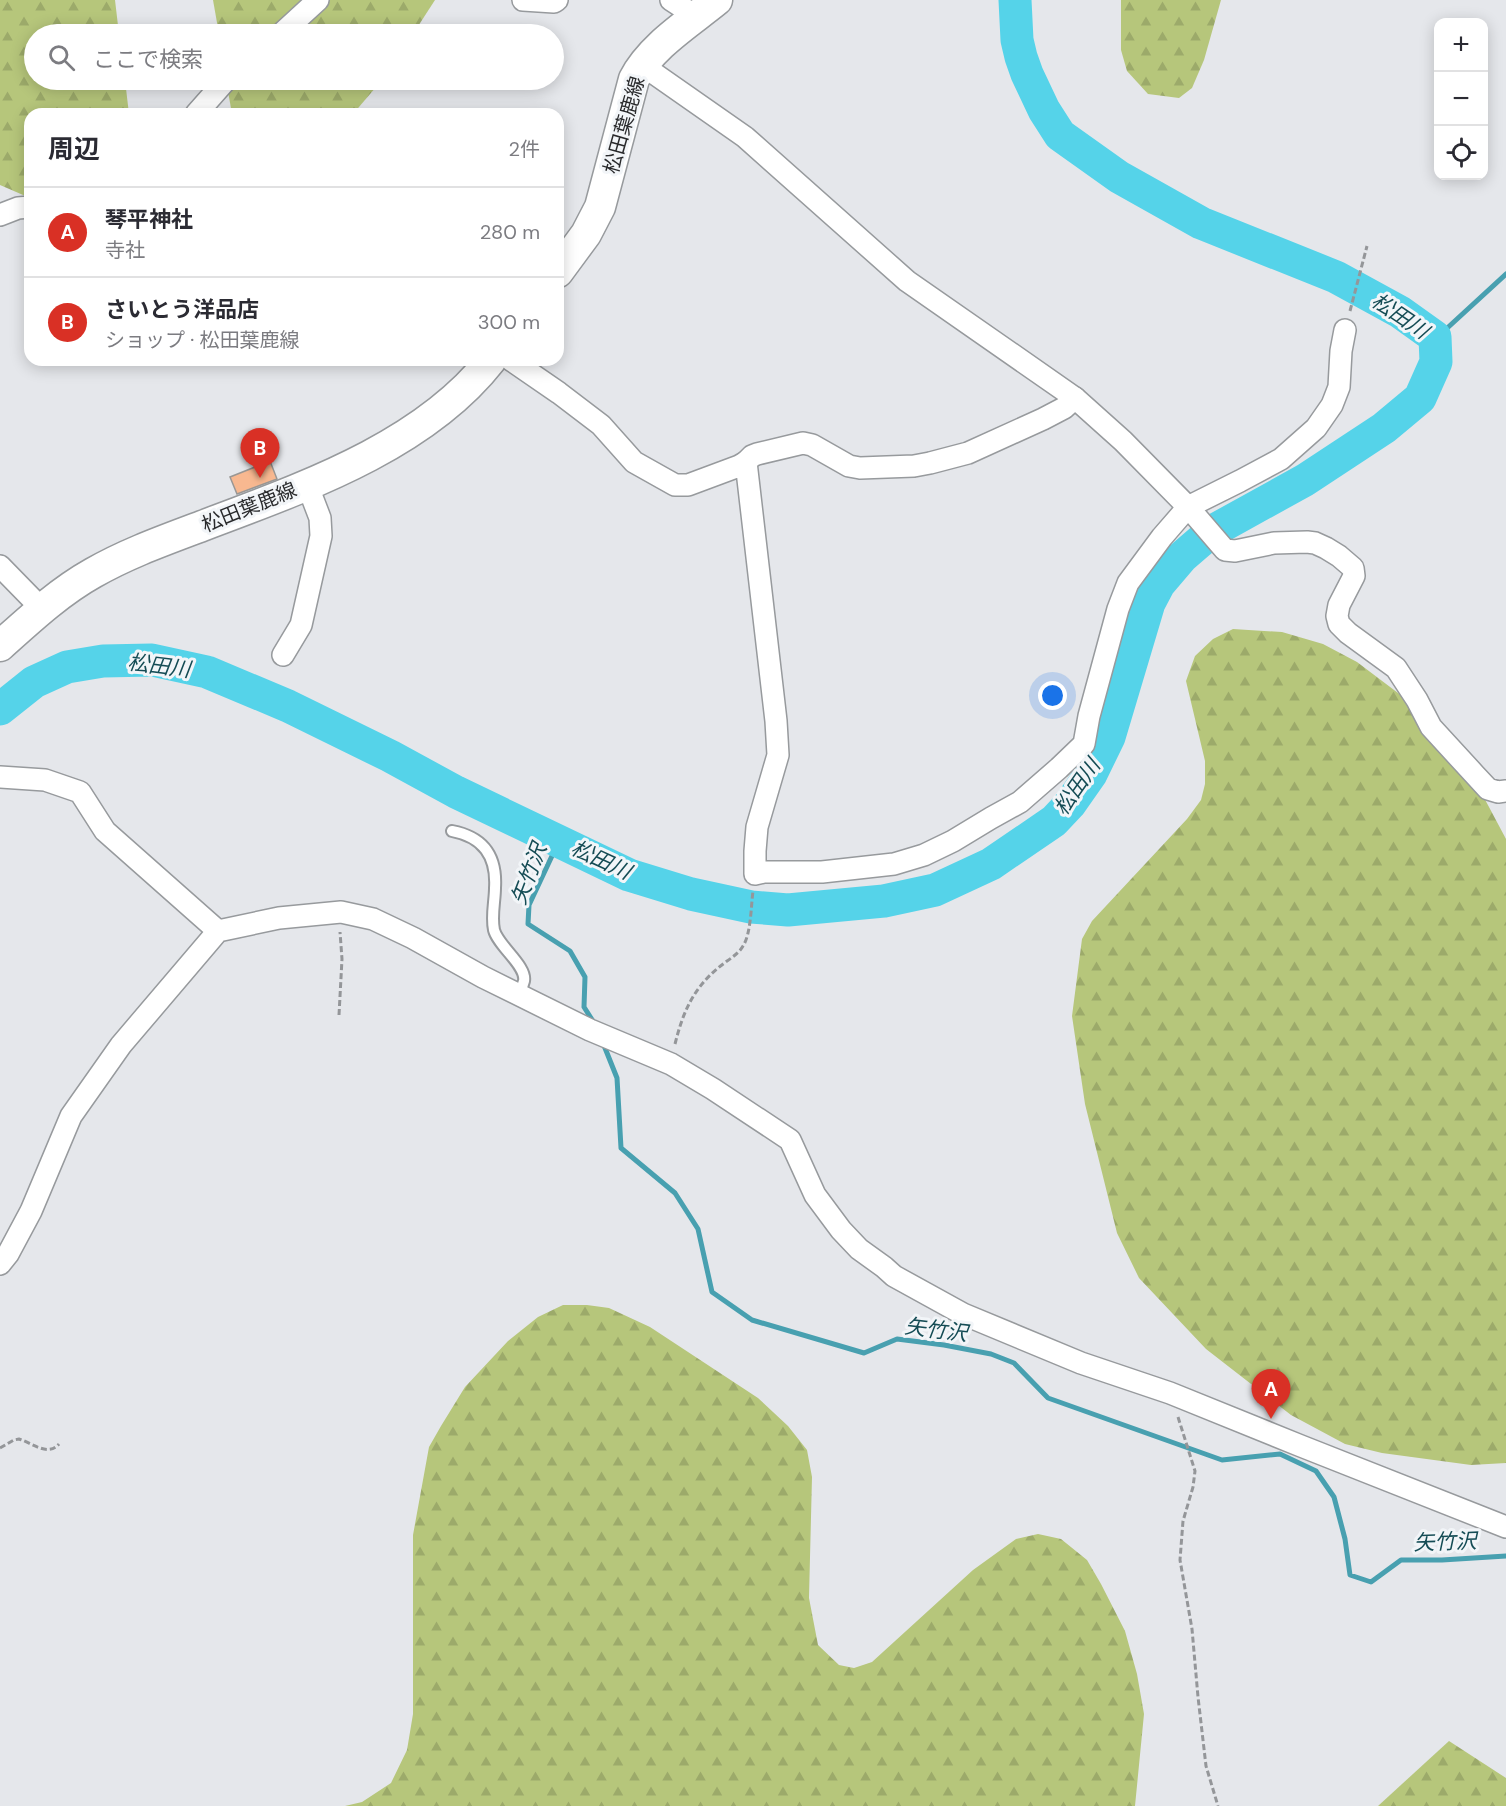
<!DOCTYPE html>
<html lang="ja">
<meta charset="utf-8">
<style>
body{margin:0;font-family:"DM Sans","Noto Sans JP",sans-serif;background:#f2f2f3;color:#2b2b33}
.controls{position:absolute;right:18px;top:18px;display:grid;overflow:hidden;border-radius:12px;box-shadow:0 3px 15px #0003}
.controls button{width:54px;height:54px;display:grid;place-items:center;padding:0;border:0;border-bottom:2px solid #e1e1e2;background:#fff;color:#2b2b33;font:30px sans-serif}
.you{position:absolute;left:1053px;top:696px;width:21px;height:21px;margin:-15px;border:4px solid #fff;border-radius:50%;background:#1a73e8;box-shadow:0 0 0 9px #1a73e833}
.badge{display:grid;place-items:center;width:39px;height:39px;border-radius:50%;background:#d93025;color:#fff;font-size:20px;font-weight:700}
.pin{position:absolute;translate:-50% -50px;filter:drop-shadow(0 2px 3px #0008)}
.pin::after{content:'';position:absolute;top:32px;width:21px;height:18px;background:inherit;clip-path:polygon(0 0,100% 0,50% 100%)}
.list{margin:0;padding:0;list-style:none}
h2{display:flex;justify-content:space-between;align-items:center;height:78px;margin:0;padding:0 24px;font-size:26px}
h2 small{font-size:20px;font-weight:400;color:#7c7c81}
.list li{display:grid;grid-template-columns:39px 1fr auto;gap:18px;align-items:center;box-sizing:border-box;height:90px;padding:0 24px;border-top:2px solid #e1e1e2}
.list b{display:block;font-size:22px;white-space:nowrap}
.list p{margin:0;font-size:20px;white-space:nowrap;color:#7c7c81}
.list em{font-size:20px;font-style:normal;color:#7c7c81}
.icon{flex:none;width:33px;height:33px;fill:none;stroke:currentColor;stroke-width:2;stroke-linecap:round;stroke-linejoin:round}
.map{position:relative;flex:none;width:1506px;height:1806px;overflow:hidden}
.search{position:absolute;background:#fff;box-shadow:0 3px 15px #0003;left:24px;top:24px;width:540px;height:66px;display:flex;align-items:center;gap:15px;box-sizing:border-box;padding:0 21px;border-radius:33px;color:#7c7c81;font-size:22px}
.panel{position:absolute;background:#fff;box-shadow:0 3px 15px #0003;left:24px;top:108px;width:540px;height:258px;border-radius:18px}
.map>svg:first-child{display:block}
.forest{fill:url(#forest-firs)}
.lines{fill:none;stroke-linecap:round;stroke-linejoin:round}
.stream{stroke:#48a0b0;stroke-width:5}
.river{stroke:#55d3e9;stroke-width:33}
.building{fill:#f8b890;stroke:#9a9794;stroke-width:1.5}
.lane-casing{stroke:#979a9d;stroke-width:14}
.street-casing{stroke:#979a9d;stroke-width:24}
.secondary-casing{stroke:#979a9d;stroke-width:33}
.path{stroke:#949699;stroke-width:3;stroke-dasharray:6 3;stroke-linecap:butt}
.lane{stroke:#fff;stroke-width:10}
.street{stroke:#fff;stroke-width:21}
.secondary{stroke:#fff;stroke-width:30}
.labels{text-anchor:middle;dominant-baseline:central;stroke-width:6;stroke-linejoin:round;paint-order:stroke}
.street-label{font-size:20px;fill:#292a2c;stroke:#f2f5f8}
.water-label{font-size:21px;font-style:italic;fill:#154c55;stroke:#f2f5f8}
</style>
<div class="map">
<svg width="1506" height="1806" viewBox="0 0 1506 1806">
<defs>
<pattern id="forest-firs" width="22" height="20" patternUnits="userSpaceOnUse" patternTransform="scale(1.5)"><rect width="22" height="20" fill="#b6c67b"/><path d="M5 1l3.5 6h-7zM16 11l3.5 6h-7z" fill="#9caa6a"/></pattern>
</defs>
<rect width="100%" height="100%" fill="#e5e7eb"/>
<g class="forest">
<path d="M0,0H115L119,34H34V80H125L129,114H30V198L0,185Z"/>
<path d="M213,0H435L413,34H219Z"/>
<path d="M1121,0H1221L1204,60L1192,88L1179,98L1148,94L1127,71L1121,50Z"/>
<path d="M226,80H382L353,114H232Z"/>
<path d="M1233,629L1282,632L1323,644L1357,662L1402,696L1481,792L1506,839V1463L1471,1465L1382,1453L1345,1444L1291,1415L1206,1349L1139,1278L1117,1233L1085,1104L1072,1016L1082,939L1092,921L1187,819L1201,800L1205,784V761L1186,681L1195,656L1213,639Z"/>
<path d="M563,1305H587L609,1308L650,1327L758,1398L788,1426L807,1450L812,1477L809,1598L818,1645L839,1665L854,1668L872,1662L973,1570L1016,1539L1038,1534L1061,1539L1087,1560L1101,1584L1125,1631L1137,1674L1144,1714L1135,1806H345L362,1802L391,1783L407,1750L413,1714V1535L429,1447L441,1426L465,1387L508,1341L538,1317Z"/>
<path d="M1449,1741L1506,1778V1806H1378Z"/>
</g>
<g class="lines">
<g class="stream">
<path d="M1435,337L1444,331L1506,274"/>
<path d="M559,841L529,905L528,924L570,951L585,977L584,1007L596,1026"/>
<path d="M603,1043L617,1078L621,1148L675,1193L698,1229L712,1292L752,1320L864,1353L897,1339L944,1345L991,1354L1014,1363L1048,1398L1222,1460L1280,1454L1316,1471L1334,1497L1345,1539L1350,1575L1371,1582L1401,1560H1442L1506,1556"/>
</g>
<path class="river" d="M0,709L34,682L67,667L103,661L152,660L207,672L288,706L390,756L456,792L629,875L691,894L751,907L788,910L884,901L935,890L991,864L1054,821L1070,804L1091,774L1109,737L1149,603L1159,584L1182,557L1211,532L1305,480L1384,428L1420,398L1436,362L1435,337L1400,312L1336,277L1201,223L1119,177L1060,135L1044,110L1027,74L1021,57L1017,40L1015,0"/>
</g>
<path class="building" d="M270,461L277,479L237,494L230,477Z"/>
<g class="lines">
<g class="lane-casing">
<path id="lane" d="M452,831C483,837 497,856 495,888C495,901 491,916 494,930C498,946 527,966 524,981C523,985 521,990 519,994"/>
</g>
<g class="street-casing">
<g id="street">
<path d="M523,0L554,2L557,0"/>
<path d="M671,0L697,17"/>
<path d="M281,34L318,0"/>
<path d="M642,65L745,137L907,281L1075,398L1123,441L1188,507L1225,550L1235,551L1274,543L1307,542L1315,543L1326,548L1339,556L1353,568L1354,576L1339,605L1337,616L1339,624L1348,633L1396,668L1417,700L1431,727L1475,775L1488,789L1498,792L1506,791"/>
<path d="M196,114L226,80"/>
<path d="M0,215L18,208L30,207"/>
<path d="M511,360L559,393L601,425L634,462L675,485H688L739,466L746,462L776,721L778,755L757,827L755,851V874L764,872H822L894,864L924,855L953,841L991,818L1020,802L1059,768L1084,744L1089,716L1118,609L1128,583L1162,537L1188,507L1240,481L1281,459L1316,428L1332,405L1339,387L1341,351L1345,330"/>
<path d="M746,462L752,456L757,454L803,443L812,445L849,466L860,468L914,466L930,463L968,453L1043,419L1064,408L1075,398"/>
<path d="M0,566L42,609"/>
<path d="M283,655L301,625L321,536L320,518L307,484"/>
<path d="M0,777L45,780L80,792L105,831L218,931"/>
<path d="M0,1264L8,1254L31,1211L71,1116L121,1045L218,931L279,918L341,912L373,919L413,938L483,977L590,1030L671,1064L713,1089L790,1140L815,1195L841,1230L859,1249L884,1267L894,1276L963,1314L1081,1363L1170,1393L1301,1446L1506,1527"/>
</g>
</g>
<g class="secondary-casing">
<g id="secondary">
<path d="M558,272L586,234L600,207L634,79C651,46 689,23 717,0"/>
<path d="M0,646C29,620 59,592 93,573C128,553 165,540 202,526C302,488 423,447 491,360"/>
</g>
</g>
<g class="path">
<path d="M1350,311L1367,246"/>
<path d="M339,1015L342,959L340,932"/>
<path d="M675,1044C683,1012 693,989 718,968C726,961 738,955 743,946C751,934 751,906 753,891"/>
<path d="M1178,1417L1195,1471L1193,1487L1183,1521L1180,1560L1192,1629L1198,1697L1206,1766L1218,1806"/>
<path d="M0,1448L14,1440L19,1439C32,1443 48,1457 59,1444"/>
</g>
<use href="#lane" class="lane"/>
<use href="#street" class="street"/>
<use href="#secondary" class="secondary"/>
</g>
<g class="labels">
<g class="street-label">
<text transform="translate(624 125) rotate(-74)">松田葉鹿線</text>
<text transform="translate(249 507) rotate(-22)">松田葉鹿線</text>
</g>
<g class="water-label">
<text transform="translate(1400 316) rotate(34)">松田川</text>
<text transform="translate(159 666) rotate(7)">松田川</text>
<text transform="translate(1077 787) rotate(-55)">松田川</text>
<text transform="translate(601 860) rotate(25)">松田川</text>
<text transform="translate(529 874) rotate(-69)">矢竹沢</text>
<text transform="translate(936 1330) rotate(7)">矢竹沢</text>
<text transform="translate(1445 1542) rotate(-2)">矢竹沢</text>
</g>
</g>
</svg>
<div class="controls">
<button>+</button>
<button>−</button>
<button><svg class="icon" aria-label="locate" viewBox="0 0 24 24"><circle cx="12" cy="12" r="6"/><path d="M12 2v4M12 18v4M2 12h4M18 12h4"/></svg></button>
</div>
<div class="you"></div>
<div class="pin badge" style="left:1271px;top:1419px">A</div>
<div class="pin badge" style="left:260px;top:478px">B</div>
<div class="search"><svg class="icon" aria-label="search" viewBox="0 0 24 24"><circle cx="10" cy="10" r="6"/><path d="M15 15l6 6"/></svg>ここで検索</div>
<section class="panel">
<h2>周辺<small>2件</small></h2>
<ul class="list">
<li><span class="badge">A</span><div><b>琴平神社</b><p>寺社</p></div><em>280 m</em></li>
<li><span class="badge">B</span><div><b>さいとう洋品店</b><p>ショップ · 松田葉鹿線</p></div><em>300 m</em></li>
</ul>
</section>
</div>
